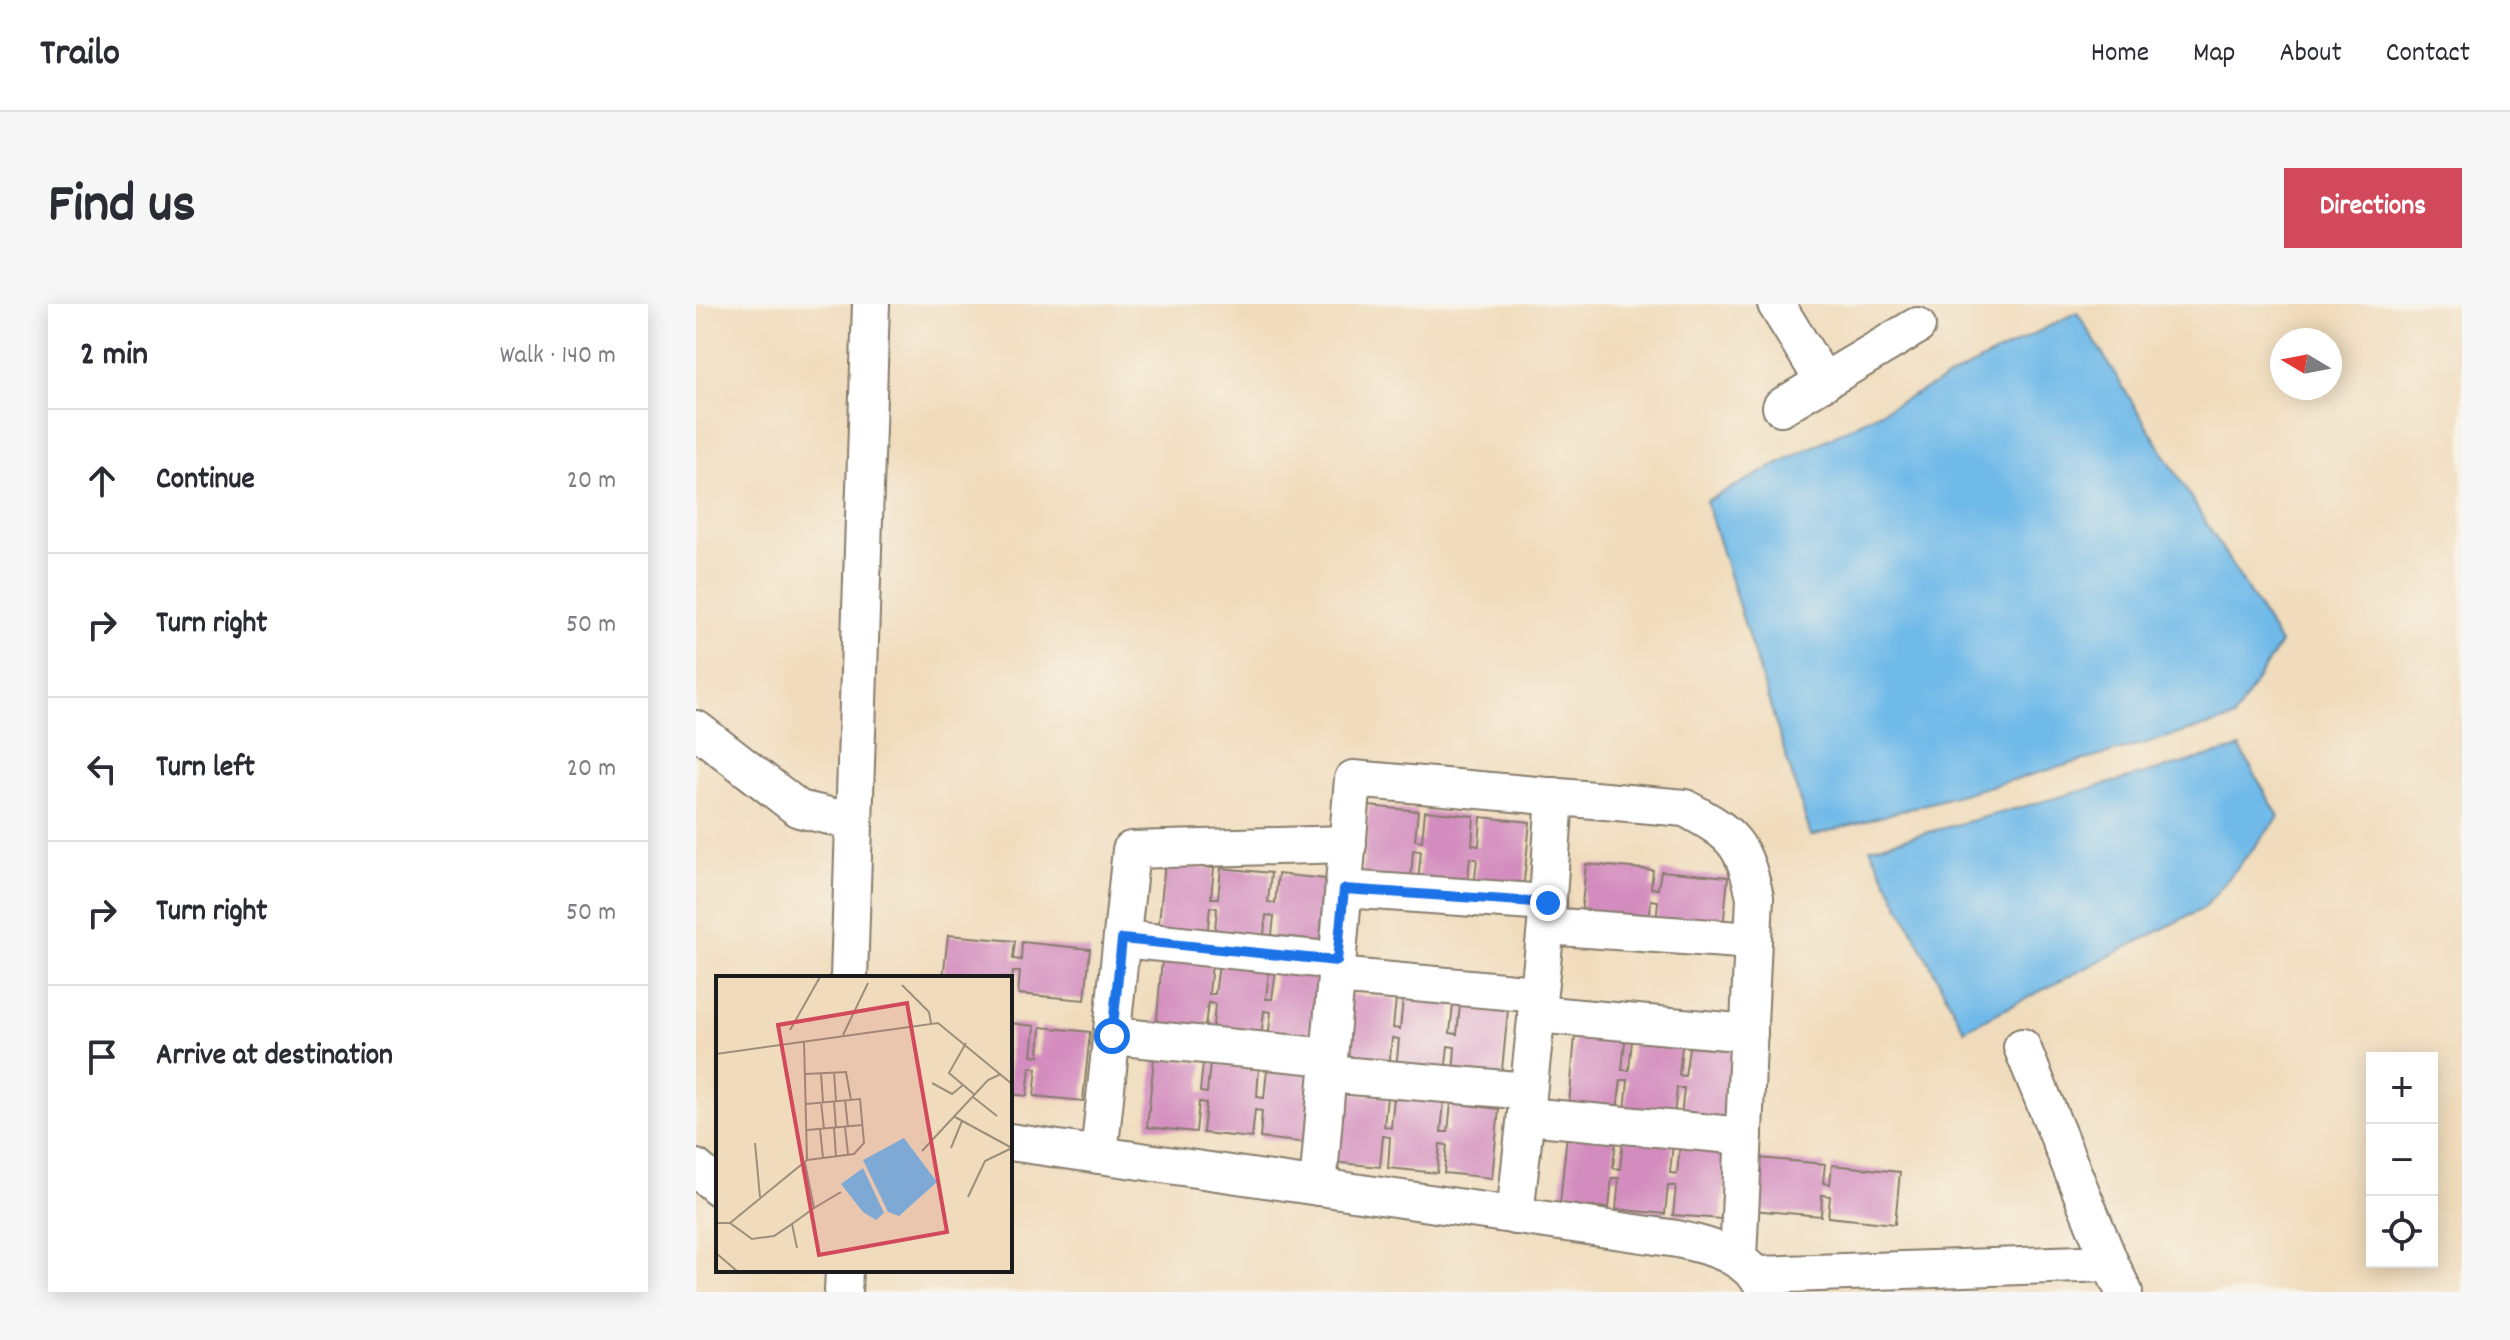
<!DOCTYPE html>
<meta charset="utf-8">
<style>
body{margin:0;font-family:Dekko,sans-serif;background:#f7f7f7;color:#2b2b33}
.controls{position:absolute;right:24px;bottom:24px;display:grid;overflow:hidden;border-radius:0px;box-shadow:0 4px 20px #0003}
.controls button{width:72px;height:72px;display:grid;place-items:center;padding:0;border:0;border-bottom:2px solid #e1e1e2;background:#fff;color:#2b2b33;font:40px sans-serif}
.compass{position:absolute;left:1574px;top:24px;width:72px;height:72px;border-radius:50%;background:#fff;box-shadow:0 4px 20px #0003;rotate:280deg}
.stop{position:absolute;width:24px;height:24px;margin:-18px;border:6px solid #1a73e8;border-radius:50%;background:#fff}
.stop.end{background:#1a73e8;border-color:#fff;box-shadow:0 2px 8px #0008}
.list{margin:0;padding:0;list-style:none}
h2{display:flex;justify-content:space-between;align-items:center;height:104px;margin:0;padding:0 32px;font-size:34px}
h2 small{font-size:26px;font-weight:400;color:#7c7c81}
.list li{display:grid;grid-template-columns:52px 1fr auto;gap:24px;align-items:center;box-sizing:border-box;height:144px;padding:0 32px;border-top:2px solid #e1e1e2}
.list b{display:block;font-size:30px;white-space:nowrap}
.list em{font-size:26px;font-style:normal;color:#7c7c81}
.icon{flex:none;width:44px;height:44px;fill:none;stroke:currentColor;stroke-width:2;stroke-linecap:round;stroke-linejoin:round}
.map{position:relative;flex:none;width:1766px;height:988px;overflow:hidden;border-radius:0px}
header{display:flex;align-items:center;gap:48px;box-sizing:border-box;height:112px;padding:0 40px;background:#fff;border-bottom:2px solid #e1e1e2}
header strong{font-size:38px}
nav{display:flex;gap:44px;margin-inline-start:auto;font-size:28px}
.intro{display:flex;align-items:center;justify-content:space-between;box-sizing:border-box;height:192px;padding:0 48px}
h1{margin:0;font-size:56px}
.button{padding:20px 36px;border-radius:0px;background:#d1495b;color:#fff;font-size:28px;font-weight:700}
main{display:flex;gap:48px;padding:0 48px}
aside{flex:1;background:#fff;border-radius:0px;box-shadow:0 4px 20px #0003}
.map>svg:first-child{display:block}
.water{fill:#70bae9;stroke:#466b82;stroke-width:2}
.building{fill:#d38cbe}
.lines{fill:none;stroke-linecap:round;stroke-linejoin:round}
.minor-casing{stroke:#867c6c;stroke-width:40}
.minor{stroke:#fff;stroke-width:36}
.route{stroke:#1a73e8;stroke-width:10}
.inset-road{fill:none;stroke:#9b8f7c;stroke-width:2}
.view{fill:#d1495b;fill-opacity:0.15;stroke:#d1495b;stroke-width:4}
.inset-edge{fill:none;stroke:#1c1c1c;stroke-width:4}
</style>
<header>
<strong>Trailo</strong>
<nav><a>Home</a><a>Map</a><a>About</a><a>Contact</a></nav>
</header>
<div class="intro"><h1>Find us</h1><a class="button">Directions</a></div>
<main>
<aside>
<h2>2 min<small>Walk · 140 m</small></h2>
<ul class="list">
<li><svg class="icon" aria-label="ahead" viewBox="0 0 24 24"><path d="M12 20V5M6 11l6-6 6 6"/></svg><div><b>Continue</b></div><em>20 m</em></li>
<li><svg class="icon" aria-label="right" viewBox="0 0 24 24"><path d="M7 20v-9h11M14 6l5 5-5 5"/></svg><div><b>Turn right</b></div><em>50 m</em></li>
<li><svg class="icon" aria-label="left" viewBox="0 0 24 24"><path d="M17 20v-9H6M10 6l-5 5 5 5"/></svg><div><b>Turn left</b></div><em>20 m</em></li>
<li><svg class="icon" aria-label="right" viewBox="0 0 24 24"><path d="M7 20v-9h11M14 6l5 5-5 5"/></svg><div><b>Turn right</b></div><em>50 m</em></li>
<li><svg class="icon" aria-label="arrive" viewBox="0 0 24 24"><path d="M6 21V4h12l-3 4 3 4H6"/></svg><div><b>Arrive at destination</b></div></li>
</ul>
</aside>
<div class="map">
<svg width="1766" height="988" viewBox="0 0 1766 988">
<rect width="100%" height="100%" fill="#f7f3e8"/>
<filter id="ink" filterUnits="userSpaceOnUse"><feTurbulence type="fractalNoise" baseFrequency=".0125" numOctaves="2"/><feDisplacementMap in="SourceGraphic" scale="16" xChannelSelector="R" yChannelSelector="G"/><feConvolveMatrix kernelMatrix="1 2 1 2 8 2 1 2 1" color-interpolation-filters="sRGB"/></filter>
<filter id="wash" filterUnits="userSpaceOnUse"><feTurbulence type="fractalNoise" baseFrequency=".006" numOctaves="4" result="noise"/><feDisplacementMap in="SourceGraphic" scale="32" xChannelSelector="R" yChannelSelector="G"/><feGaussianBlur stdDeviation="1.8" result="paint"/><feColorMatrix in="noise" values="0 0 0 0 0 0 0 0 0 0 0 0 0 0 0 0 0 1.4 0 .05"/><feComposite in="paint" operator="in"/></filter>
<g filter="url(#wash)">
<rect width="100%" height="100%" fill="#f0dcbc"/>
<g class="water">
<path d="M1381,8L1584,339L1537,415L1115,532L1010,197Z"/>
<path d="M1544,444L1583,513L1508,604L1268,726L1174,544Z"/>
</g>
<g id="blocks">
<g class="building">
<path d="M673,502L722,507L719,536L726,537L729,507L778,512L776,541L783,542L785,513L834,518L827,587L778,583L781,555L774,554L771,582L722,578L725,547L717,546L715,576L666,572Z"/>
<path d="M469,559L518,564L515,594H522L525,564L575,569L572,598L579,599L582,570L630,575L623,644L575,640L578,612L570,611L567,640L518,635L521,604L514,603L511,634L462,629Z"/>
<path d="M890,560L957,566L955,584L962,585L965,567L1032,573L1027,625L960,619L962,597L955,596L953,618L885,611Z"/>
<path d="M252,631L319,637L317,655L325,656L326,638L394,645L389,696L322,690L324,668H317L316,674H247Z"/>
<path d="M466,655L516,660L513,690H519L523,660L573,665L570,695H576L580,667L628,672L620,741L572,736L575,708L568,707L565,736L516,731L519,700L512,699L508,730L460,725Z"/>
<path d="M651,690L700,695L697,724L704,725L707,695L757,700L754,729L761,730L764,701L812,706L805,776L757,770L759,743L752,742L749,770L700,765L703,735L696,734L693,765L644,759Z"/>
<path d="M314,719L339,722L336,751L343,752L345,723L394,728L387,797L338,792L341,764L334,763L331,792L314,790Z"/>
<path d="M879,732L929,736L926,766H933L936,737L986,742L983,771L989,772L993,743L1041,747L1034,817L985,812L988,784H981L978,812L929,807L932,776H925L921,806L873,801Z"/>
<path d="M458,754L507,759L504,788L511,789L514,759L563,764L561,793L568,794L571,765L619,770L612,839L564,834L566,807L559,806L556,834L507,829L510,799L503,798L500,828L451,823Z"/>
<path d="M642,788L691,793L688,822L695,824L698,793L748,798L745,828H752L755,799L803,805L796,874L748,869L751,841L744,840L741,869L692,864L694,833L687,832L684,863L636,858Z"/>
<path d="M871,830L920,835L917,864L924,865L927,835L977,840L974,869L981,870L984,841L1032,846L1025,915L977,911L980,882H972L969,910L920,905L923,874H916L913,904L864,900Z"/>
<path d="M1061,854L1129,860L1127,879L1134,880L1136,861L1204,868L1199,920L1132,913L1134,892L1126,891L1125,912L1056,906Z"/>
</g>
</g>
</g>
<g filter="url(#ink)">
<use href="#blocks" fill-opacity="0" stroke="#867c6c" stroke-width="2"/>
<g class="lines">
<g class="minor-casing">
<g id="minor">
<path d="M1080,0L1128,78"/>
<path d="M1085,103L1221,22"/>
<path d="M0,425L103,505L155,517"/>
<path d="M648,585L852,599"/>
<path d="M850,622L1057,637"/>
<path d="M426,635L641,657"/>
<path d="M640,672L842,690"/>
<path d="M153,674L175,0"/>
<path d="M840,710L1053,729"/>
<path d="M416,732L633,753"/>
<path d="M1326,743L1414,959"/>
<path d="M632,770L832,787"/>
<path d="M830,812L1048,832"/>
<path d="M314,838L981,935C1019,943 1051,952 1072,988"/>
<path d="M403,851L435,546L652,540"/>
<path d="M0,864L22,883"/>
<path d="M622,883L657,475L989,504C1037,530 1047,538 1059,593L1042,954"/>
<path d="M819,912L850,622L859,492"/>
<path d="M1062,971L1414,959L1428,988"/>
<path d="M147,988L148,966"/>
</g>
</g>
<use href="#minor" class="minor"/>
</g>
</g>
<g class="lines" filter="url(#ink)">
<path class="route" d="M416,732L426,635L641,657L648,585L852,599"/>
</g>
<g transform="translate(20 672)">
<rect width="296" height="296" fill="#f0dcbc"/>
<path d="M188,162L221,206L183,240L172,236L147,184ZM147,192L168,237L160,244L147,236L125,208Z" fill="#70bae9"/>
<path class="inset-road" d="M186,9L213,36L215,47M74,54L104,1M127,59L152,7M250,67L233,97L259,119M0,78L222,47L296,108M118,96L120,125M105,97L107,126M89,98L130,96L135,124M216,107L236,118L247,109M257,121L281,140M129,124L132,151M118,125L120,152M105,126L108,153M90,128L144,123L148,167L138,178L91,184M239,141L296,172M129,151L132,178M118,152L120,180M104,153L107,182M91,154L146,149M39,167L44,221M235,172L246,145M206,175L272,104L285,98M252,221L269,185L296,172M98,232L125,216M0,247H14L91,184L88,65M14,247L36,263L58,260L76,248L81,272M76,248L98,232L89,187M0,277L21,295"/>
<path class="view" d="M191,27L231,256L103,279L62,49Z"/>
<rect width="296" height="296" class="inset-edge"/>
</g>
</svg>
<div class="controls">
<button>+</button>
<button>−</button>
<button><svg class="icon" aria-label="locate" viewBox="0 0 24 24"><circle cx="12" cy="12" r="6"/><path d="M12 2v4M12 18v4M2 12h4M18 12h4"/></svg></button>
</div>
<svg class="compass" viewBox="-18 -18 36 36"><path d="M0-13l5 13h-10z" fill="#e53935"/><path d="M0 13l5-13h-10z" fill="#7c7c81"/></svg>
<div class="stop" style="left:416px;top:732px"></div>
<div class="stop end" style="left:852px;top:599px"></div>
</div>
</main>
